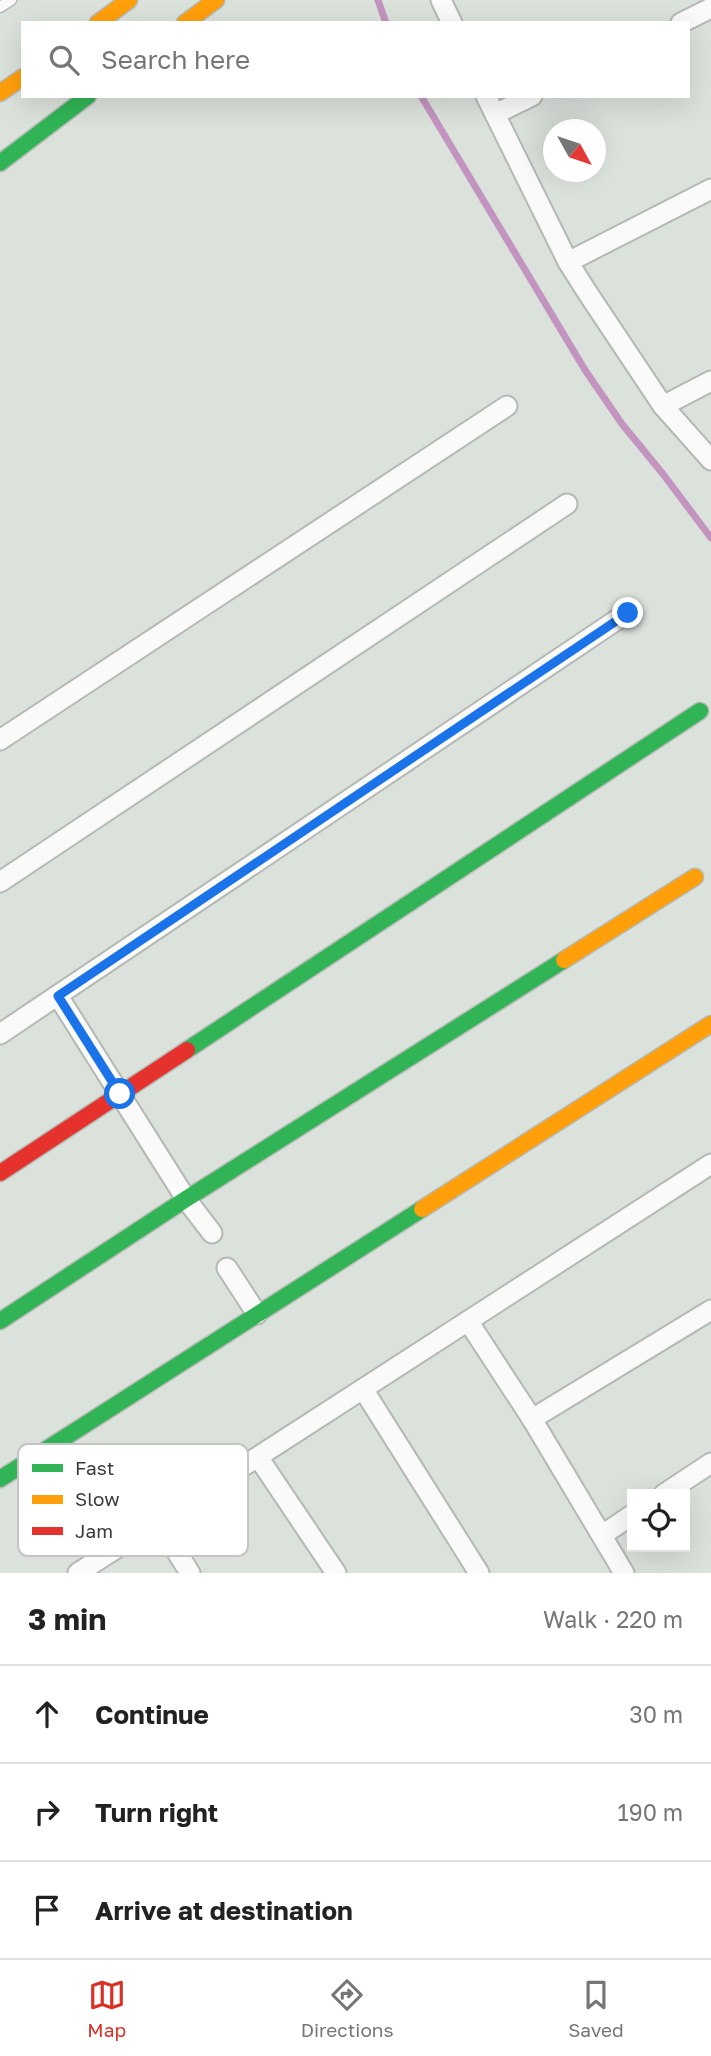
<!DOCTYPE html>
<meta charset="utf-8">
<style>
body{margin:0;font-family:"Golos Text",sans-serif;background:#f6f6f6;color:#222}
.controls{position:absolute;right:21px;bottom:21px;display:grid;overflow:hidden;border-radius:0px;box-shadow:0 7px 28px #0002}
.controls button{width:63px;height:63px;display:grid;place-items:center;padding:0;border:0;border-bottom:2px solid #e0e0e0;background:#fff;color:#222;font:35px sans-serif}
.compass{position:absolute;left:543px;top:119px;width:63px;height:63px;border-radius:50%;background:#fff;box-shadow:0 7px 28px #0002;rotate:130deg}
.stop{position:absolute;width:21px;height:21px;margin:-16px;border:5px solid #1a73e8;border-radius:50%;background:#fff}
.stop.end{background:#1a73e8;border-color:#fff;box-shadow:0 2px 7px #0008}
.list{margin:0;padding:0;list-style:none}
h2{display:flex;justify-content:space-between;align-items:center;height:91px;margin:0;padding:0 28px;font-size:30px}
h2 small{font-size:23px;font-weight:400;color:#767676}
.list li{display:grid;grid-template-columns:46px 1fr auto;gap:21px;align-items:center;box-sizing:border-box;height:98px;padding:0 28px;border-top:2px solid #e0e0e0}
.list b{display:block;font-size:26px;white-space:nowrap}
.list em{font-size:23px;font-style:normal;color:#767676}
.icon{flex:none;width:38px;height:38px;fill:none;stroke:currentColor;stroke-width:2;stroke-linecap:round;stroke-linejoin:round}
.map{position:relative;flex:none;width:711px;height:1573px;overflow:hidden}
.search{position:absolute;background:#fff;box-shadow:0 7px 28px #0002;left:21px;right:21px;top:21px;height:77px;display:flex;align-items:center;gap:18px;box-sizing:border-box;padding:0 24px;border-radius:0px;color:#767676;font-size:26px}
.sheet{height:385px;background:#fff}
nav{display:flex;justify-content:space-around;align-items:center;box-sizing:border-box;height:98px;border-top:2px solid #e0e0e0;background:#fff;font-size:19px;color:#767676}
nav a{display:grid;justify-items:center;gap:4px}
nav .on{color:#d93025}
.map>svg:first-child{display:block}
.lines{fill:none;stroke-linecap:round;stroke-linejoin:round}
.stream{stroke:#c394bf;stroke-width:7}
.lane-casing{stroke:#b4b9b4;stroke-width:13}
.street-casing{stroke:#b4b9b4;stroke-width:23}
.fast-casing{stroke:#b4b9b4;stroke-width:19}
.slow-casing{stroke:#b4b9b4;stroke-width:19}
.jam-casing{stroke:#b4b9b4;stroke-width:19}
.lane{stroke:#fafafa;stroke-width:10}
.street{stroke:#fafafa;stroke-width:19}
.fast{stroke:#30b455;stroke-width:16}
.slow{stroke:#ff9f0a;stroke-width:16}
.jam{stroke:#e5322d;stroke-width:16}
.route{stroke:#1a73e8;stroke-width:9}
.key{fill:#fff;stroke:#c3c4c3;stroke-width:2}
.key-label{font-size:19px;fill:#373c38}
</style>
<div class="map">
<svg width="711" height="1573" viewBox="0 0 711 1573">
<rect width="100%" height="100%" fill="#dbe1db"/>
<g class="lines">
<g class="stream">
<path d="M378,0L386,23"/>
<path d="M421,96L585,370L622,424L663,474L711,538"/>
</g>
<g class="lane-casing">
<path id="lane" d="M0,7L11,0"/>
</g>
<g class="street-casing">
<g id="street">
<path d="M441,0L452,23"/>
<path d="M681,23L711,8"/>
<path d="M486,96L568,262L587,292L663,406L711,460"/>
<path d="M495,114L532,96"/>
<path d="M568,262L711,189"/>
<path d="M663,406L711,381"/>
<path d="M0,740L507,406"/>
<path d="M0,882L567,504"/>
<path d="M58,996L186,1199L212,1233"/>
<path d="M0,1034L627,613"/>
<path d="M227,1268L257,1314"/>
<path d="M468,1321L532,1419L624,1573"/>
<path d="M363,1389L479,1573"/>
<path d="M532,1419L711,1310"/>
<path d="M258,1457L336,1573"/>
<path d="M664,1494L711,1463"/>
<path d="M158,1522L190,1573"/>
<path d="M602,1535L632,1515"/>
<path d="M78,1573L711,1164"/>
</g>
</g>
<g class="fast-casing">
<g id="fast">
<path d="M0,163L88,96"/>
<path d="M187,1050L700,711"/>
<path d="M0,1321L186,1199L564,960"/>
<path d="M0,1479L422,1209"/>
</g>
</g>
<g class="slow-casing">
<g id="slow">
<path d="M98,23L129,0"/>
<path d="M185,23L216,0"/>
<path d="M0,93L23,77"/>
<path d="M564,960L695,877"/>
<path d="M422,1209L711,1024"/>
</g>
</g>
<g class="jam-casing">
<path id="jam" d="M0,1173L187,1050"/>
</g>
<use href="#lane" class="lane"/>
<use href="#street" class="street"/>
<use href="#fast" class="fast"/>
<use href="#slow" class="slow"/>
<use href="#jam" class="jam"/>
</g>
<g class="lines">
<path class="route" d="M120,1094L58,996L628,613"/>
</g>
<rect x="18" y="1444" width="230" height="112" rx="10" class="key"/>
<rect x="32" y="1464" width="31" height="8" fill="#30b455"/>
<rect x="32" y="1495" width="31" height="9" fill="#ff9f0a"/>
<rect x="32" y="1527" width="31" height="8" fill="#e5322d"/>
<g class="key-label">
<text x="75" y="1475">Fast</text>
<text x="75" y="1506">Slow</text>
<text x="75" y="1538">Jam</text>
</g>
</svg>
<div class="controls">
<button><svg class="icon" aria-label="locate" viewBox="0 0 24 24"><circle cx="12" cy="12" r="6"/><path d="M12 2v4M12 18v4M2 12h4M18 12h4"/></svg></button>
</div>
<svg class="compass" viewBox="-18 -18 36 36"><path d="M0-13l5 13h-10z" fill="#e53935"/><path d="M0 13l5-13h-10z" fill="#767676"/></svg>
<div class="stop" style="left:120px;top:1094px"></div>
<div class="stop end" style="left:628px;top:613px"></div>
<div class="search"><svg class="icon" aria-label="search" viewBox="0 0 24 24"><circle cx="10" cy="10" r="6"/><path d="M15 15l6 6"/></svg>Search here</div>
</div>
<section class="sheet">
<h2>3 min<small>Walk · 220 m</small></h2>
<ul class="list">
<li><svg class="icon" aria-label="ahead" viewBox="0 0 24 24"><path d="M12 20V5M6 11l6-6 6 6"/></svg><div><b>Continue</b></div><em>30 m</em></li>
<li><svg class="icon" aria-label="right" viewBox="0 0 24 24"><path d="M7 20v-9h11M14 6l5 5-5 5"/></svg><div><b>Turn right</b></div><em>190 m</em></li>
<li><svg class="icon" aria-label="arrive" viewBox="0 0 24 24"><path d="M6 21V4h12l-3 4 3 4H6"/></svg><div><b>Arrive at destination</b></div></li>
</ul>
</section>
<nav>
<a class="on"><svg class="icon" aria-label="map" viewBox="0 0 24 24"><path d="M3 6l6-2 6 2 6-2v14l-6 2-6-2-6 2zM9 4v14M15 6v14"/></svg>Map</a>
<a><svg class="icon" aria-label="directions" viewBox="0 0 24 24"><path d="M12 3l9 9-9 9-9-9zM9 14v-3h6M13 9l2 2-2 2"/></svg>Directions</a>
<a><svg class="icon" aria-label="saved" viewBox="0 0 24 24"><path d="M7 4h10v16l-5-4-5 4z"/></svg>Saved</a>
</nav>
